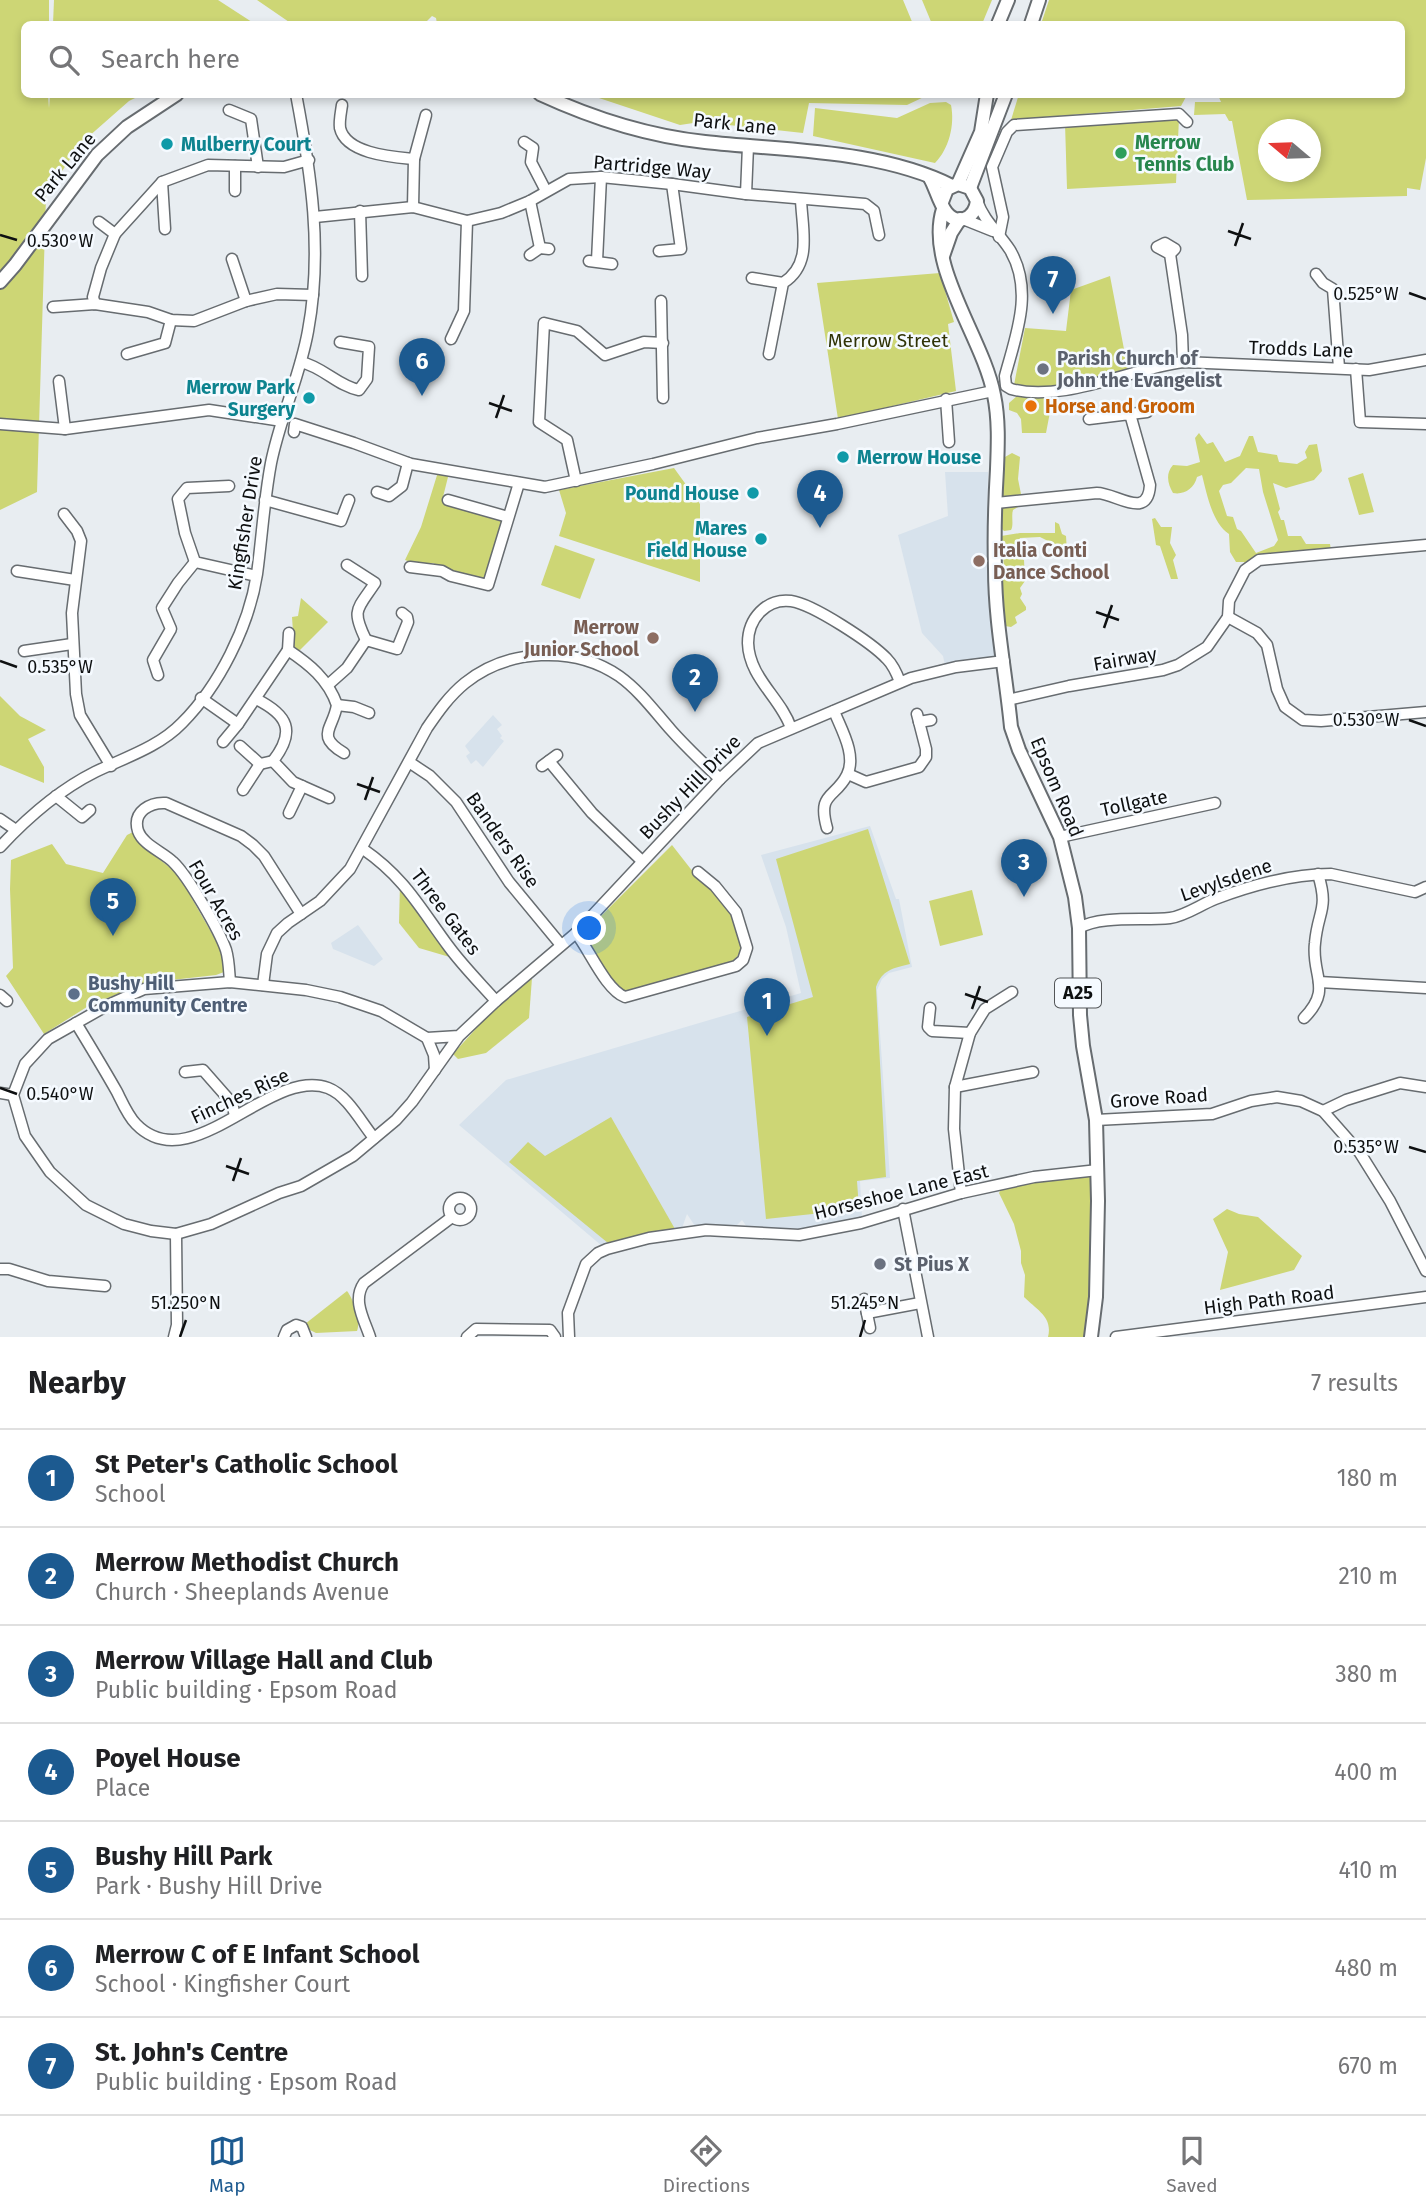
<!DOCTYPE html>
<meta charset="utf-8">
<style>
body{margin:0;font-family:"Fira Sans",sans-serif;background:#f2f2f2;color:#202124}
.compass{position:absolute;left:1258px;top:119px;width:63px;height:63px;border-radius:50%;background:#fff;box-shadow:0 4px 10px #0003;rotate:289deg}
.you{position:absolute;left:590px;top:929px;width:24px;height:24px;margin:-18px;border:5px solid #fff;border-radius:50%;background:#1a73e8;box-shadow:0 0 0 10px #1a73e833}
.badge{display:grid;place-items:center;width:46px;height:46px;border-radius:50%;background:#1c5a90;color:#fff;font-size:23px;font-weight:700}
.pin{position:absolute;translate:-50% -58px;filter:drop-shadow(0 2px 4px #0008)}
.pin::after{content:'';position:absolute;top:37px;width:24px;height:21px;background:inherit;clip-path:polygon(0 0,100% 0,50% 100%)}
.list{margin:0;padding:0;list-style:none}
h2{display:flex;justify-content:space-between;align-items:center;height:91px;margin:0;padding:0 28px;font-size:30px}
h2 small{font-size:23px;font-weight:400;color:#757577}
.list li{display:grid;grid-template-columns:46px 1fr auto;gap:21px;align-items:center;box-sizing:border-box;height:98px;padding:0 28px;border-top:2px solid #e0e0e0}
.list b{display:block;font-size:26px;white-space:nowrap}
.list p{margin:0;font-size:23px;white-space:nowrap;color:#757577}
.list em{font-size:23px;font-style:normal;color:#757577}
.icon{flex:none;width:38px;height:38px;fill:none;stroke:currentColor;stroke-width:2;stroke-linecap:round;stroke-linejoin:round}
.map{position:relative;flex:none;width:1426px;height:1337px;overflow:hidden}
.search{position:absolute;background:#fff;box-shadow:0 4px 10px #0003;left:21px;right:21px;top:21px;height:77px;display:flex;align-items:center;gap:18px;box-sizing:border-box;padding:0 24px;border-radius:10px;color:#757577;font-size:26px}
.sheet{height:777px;background:#fff}
nav{display:flex;justify-content:space-around;align-items:center;box-sizing:border-box;height:98px;border-top:2px solid #e0e0e0;background:#fff;font-size:19px;color:#757577}
nav a{display:grid;justify-items:center;gap:4px}
nav .on{color:#1c5a90}
.map>svg:first-child{display:block}
.built{fill:#d7e2ec}
.green{fill:#cdd675;fill-rule:evenodd}
.lines{fill:none;stroke-linecap:round;stroke-linejoin:round}
.minor-casing{stroke:#676c70;stroke-width:13}
.major-casing{stroke:#676c70;stroke-width:16}
.minor{stroke:#fff;stroke-width:10}
.major{stroke:#fff;stroke-width:12}
.ticks{fill:none;stroke:#0e1011;stroke-width:2.5}
.culture-dot{fill:#0f9aa8;stroke:#f5faff;stroke-width:2.5}
.leisure-dot{fill:#2e9e5b;stroke:#f5faff;stroke-width:2.5}
.worship-dot{fill:#6b7280;stroke:#f5faff;stroke-width:2.5}
.food-dot{fill:#e8710a;stroke:#f5faff;stroke-width:2.5}
.education-dot{fill:#8d6e63;stroke:#f5faff;stroke-width:2.5}
.service-dot{fill:#5c6f8a;stroke:#f5faff;stroke-width:2.5}
.labels{text-anchor:middle;dominant-baseline:central;stroke-width:5;stroke-linejoin:round;paint-order:stroke}
.shield{fill:#f5faff;stroke:#535658;stroke-width:2}
.shield-label{font-size:18px;font-weight:bold;fill:#0e1011}
.street-label{font-size:19px;fill:#0e1011;stroke:#f5faff}
.leisure-label{font-size:19px;font-weight:bold;fill:#27864d;stroke:#f5faff;text-anchor:start}
.culture-label{font-size:19px;font-weight:bold;fill:#0d838f;stroke:#f5faff;text-anchor:end}
.park-label{font-size:19px;fill:#303306;stroke:#f5faff}
.worship-label{font-size:19px;font-weight:bold;fill:#5b616d;stroke:#f5faff;text-anchor:start}
.food-label{font-size:19px;font-weight:bold;fill:#c56008;stroke:#f5faff;text-anchor:start}
.education-label{font-size:19px;font-weight:bold;fill:#785e54;stroke:#f5faff;text-anchor:start}
.service-label{font-size:19px;font-weight:bold;fill:#4e5e75;stroke:#f5faff;text-anchor:start}
.ticks-label{font-size:18px;text-anchor:middle;fill:#0e1011;stroke:#f5faff;stroke-width:5;stroke-linejoin:round;paint-order:stroke}
</style>
<div class="map">
<svg width="1426" height="1337" viewBox="0 0 1426 1337">
<rect width="100%" height="100%" fill="#e8edf1"/>
<g class="built">
<path d="M945,472H988L987,533L990,580L1004,661L946,670L943,656L922,633L898,535L948,516Z"/>
<path d="M493,715L502,725L497,729L502,736L500,738L504,741L483,767L476,760L471,764L466,756L470,753L465,746Z"/>
<path d="M870,826L896,899H899L912,967L889,973L882,979L877,990L890,1178L860,1181L862,1218L821,1228L784,1232L747,1227L742,1220L736,1226H695L687,1214L682,1228L602,1246L459,1125L506,1080L801,993L786,927L761,855Z"/>
<path d="M358,925L383,959L374,966L333,949L331,943Z"/>
</g>
<g class="green">
<path d="M0,0H49V24H24V94L48,95L49,108L50,95H141L129,101L79,145L46,196L37,492L0,510Z"/>
<path d="M54,0H218L255,24H53Z"/>
<path d="M257,0H903L913,24H437L436,18L432,16L424,24H292Z"/>
<path d="M922,0H992L982,24H932Z"/>
<path d="M1049,0H1426V158L1420,190L1407,188V196L1247,200L1232,121H1229L1225,114L1194,115L1195,102H1221L1218,95L1402,94V24H1041ZM1268,130H1310V172H1268Z"/>
<path d="M1019,94H1187V95L1181,106L1011,120Z"/>
<path d="M590,95H928L907,105L809,103L803,133L700,122L680,125Z"/>
<path d="M946,102L951,105C955,125 949,149 935,163L813,136L815,108L897,118L930,103Z"/>
<path d="M1179,118L1176,183L1067,189L1065,123Z"/>
<path d="M940,273L954,322L948,324L956,391L838,419L817,283Z"/>
<path d="M1110,276L1128,370L1047,390L1014,385L1025,328L1066,331L1071,290Z"/>
<path d="M1017,396L1047,398L1049,412H1050L1046,433H1022L1021,419L1017,413L1009,410V403Z"/>
<path d="M1199,433L1207,444L1213,442L1225,462L1240,456L1249,436H1253L1258,452L1277,455L1279,462L1297,464L1307,458L1305,452L1309,445L1317,444L1322,471L1314,480L1286,488L1273,483L1280,509L1278,512L1281,520H1284L1288,536H1301L1306,544H1330L1331,550L1247,565L1244,562H1236L1230,552L1229,534C1212,523 1207,494 1202,475L1197,477C1194,489 1184,495 1173,493C1168,484 1165,474 1173,465L1187,466L1200,462L1195,438ZM1246,468L1259,469L1263,492L1278,540L1274,546L1256,553L1241,531L1237,529L1233,517L1227,516L1219,491L1223,485L1231,483Z"/>
<path d="M1012,453L1020,457L1018,479L1021,494L1017,501L1018,507L1013,510C1011,516 1014,525 1011,530L1004,531L1002,529L1001,470L1005,457Z"/>
<path d="M674,468L700,504V582L559,536L566,513L559,490Z"/>
<path d="M438,472L449,473L442,501L505,520L486,581L453,573L433,563L418,565L405,560L421,527Z"/>
<path d="M1363,473L1374,512L1359,515L1348,478Z"/>
<path d="M1155,518L1161,527H1172L1170,543L1176,555L1173,560L1178,579H1171L1160,546L1156,545L1152,519Z"/>
<path d="M1055,522L1059,524L1062,534L1066,536L1067,552L1053,553L1050,542L1040,537L1020,538L1015,547L1018,557L1024,560L1025,581L1020,588L1022,594L1020,598L1026,607V610L1015,617L1017,623L1011,627L1005,626L1002,575L1004,566L1001,536L1020,533H1055Z"/>
<path d="M555,545L595,559L580,599L541,585Z"/>
<path d="M301,598L328,622L299,651L294,646L292,617L298,616Z"/>
<path d="M0,696L20,716L46,730L28,739L44,767V783L0,765Z"/>
<path d="M868,829L910,964C893,968 882,970 876,987L886,1177L857,1181L859,1209L766,1219L747,1017L813,997L776,859Z"/>
<path d="M133,832L140,844L178,874L223,953L224,972L216,975L145,983L90,1005L44,1034L6,976L13,968L10,889L11,860L52,844L66,864L103,873L127,835Z"/>
<path d="M672,845L697,877L732,909L743,950L730,964L625,993L614,986L585,940L588,929Z"/>
<path d="M400,884L453,958L419,948L399,923Z"/>
<path d="M972,890L983,935L940,946L929,901Z"/>
<path d="M532,978L529,1018L486,1053L458,1059L453,1054L491,1012Z"/>
<path d="M611,1117L675,1229L608,1243L509,1162L528,1142L545,1156Z"/>
<path d="M1094,1171L1090,1285L1086,1337H1048C1053,1317 1037,1310 1024,1297L1025,1275L1021,1263V1251L1014,1224L999,1193L1004,1184Z"/>
<path d="M1227,1209L1239,1214L1258,1217L1302,1256L1294,1270L1220,1290L1228,1252L1213,1219Z"/>
<path d="M347,1291C354,1300 361,1321 357,1331L316,1333L310,1330L305,1324Z"/>
</g>
<g class="lines">
<g class="minor-casing">
<g id="minor">
<path d="M342,105C341,112 339,121 340,128C346,154 393,157 414,159L426,115"/>
<path d="M229,110L251,119L258,167"/>
<path d="M524,142L533,148L531,162L546,191"/>
<path d="M235,166V191"/>
<path d="M162,182L165,229"/>
<path d="M746,194L865,204L874,211L879,235"/>
<path d="M530,201L540,248"/>
<path d="M977,201C984,221 999,233 1010,250C1034,291 1016,335 1005,376L1006,386L1011,389C1062,403 1130,369 1183,362L1369,370L1426,360"/>
<path d="M413,207L414,159"/>
<path d="M360,211L362,276"/>
<path d="M315,217L413,207L467,221L501,213L530,201L569,179L601,177L672,184L746,194L748,146"/>
<path d="M963,219L993,231"/>
<path d="M99,222L115,234"/>
<path d="M999,237L1003,217L992,167L1007,132L1014,125L1179,114L1187,122"/>
<path d="M659,251L681,249L672,184"/>
<path d="M1170,254L1175,249L1165,243L1157,247L1170,254L1182,335L1183,362"/>
<path d="M530,255L540,248L549,249"/>
<path d="M232,259L246,301"/>
<path d="M589,261L612,264"/>
<path d="M597,261L601,177"/>
<path d="M1316,274L1323,283L1333,289L1339,368"/>
<path d="M752,278L783,283"/>
<path d="M661,301L663,398"/>
<path d="M95,304L93,297L101,268L115,234L162,182L208,165L284,167L309,160"/>
<path d="M53,307L95,304L148,312L171,320L194,321L246,301L277,294L313,295"/>
<path d="M451,339L464,311L467,221"/>
<path d="M127,354L165,343L171,320"/>
<path d="M769,354L783,283C813,264 802,230 801,199"/>
<path d="M301,362C323,367 338,386 359,390L367,379L369,347L340,342"/>
<path d="M1356,369L1360,422L1426,424"/>
<path d="M59,381L65,429"/>
<path d="M946,399L949,442"/>
<path d="M1130,414L1147,412"/>
<path d="M0,424L65,429L209,410L282,421"/>
<path d="M294,432L295,424L354,443L411,464L545,487L653,464L757,438L837,424L993,391"/>
<path d="M576,481L567,440L539,422L544,323L577,331L605,355L644,342L663,343"/>
<path d="M229,486L187,488L178,499L185,533L195,562L256,576"/>
<path d="M377,492L389,496L402,486L408,463"/>
<path d="M265,500L341,521L349,500"/>
<path d="M448,500L508,517"/>
<path d="M996,503L1097,493C1116,493 1148,521 1150,485L1130,414L1089,419"/>
<path d="M64,514L77,531L81,541L72,613L76,694L80,715L111,766"/>
<path d="M347,565L375,583C357,610 351,609 366,640"/>
<path d="M410,567L442,571L451,576L488,585L519,483"/>
<path d="M17,571L75,580"/>
<path d="M1228,617L1257,633L1267,645L1277,689L1285,707L1303,720L1321,721L1426,712"/>
<path d="M288,650C309,664 328,679 337,705C333,729 315,736 344,753"/>
<path d="M288,650L289,633"/>
<path d="M24,651L72,644"/>
<path d="M158,675L153,660L171,629L162,608L178,583L195,562"/>
<path d="M329,684L347,668L366,640L397,649L408,622L407,617L402,613"/>
<path d="M201,698L238,724L288,650"/>
<path d="M256,699C288,715 296,731 273,761L293,782L329,798"/>
<path d="M1008,700L1069,686L1163,670L1178,665L1207,647L1228,617L1229,601L1245,570L1259,560L1426,545"/>
<path d="M337,705L354,707L369,713"/>
<path d="M919,722L931,720"/>
<path d="M791,728C781,698 749,678 748,643C748,619 766,598 791,601C813,604 872,643 887,659C893,665 897,674 900,682"/>
<path d="M223,742L238,724"/>
<path d="M240,746L260,764L273,761"/>
<path d="M549,761L592,813L642,861"/>
<path d="M409,762L430,776L456,802L509,882L561,945"/>
<path d="M542,766L557,755"/>
<path d="M848,774L866,782L919,767L926,757V749L917,714"/>
<path d="M243,790L260,764"/>
<path d="M56,796L82,817L90,810"/>
<path d="M289,813L302,786"/>
<path d="M0,819L16,830"/>
<path d="M827,828C817,792 835,799 847,775C857,755 841,729 834,711"/>
<path d="M1060,837L1215,803"/>
<path d="M0,847C27,818 59,790 95,772C124,758 159,747 182,723C219,686 249,626 257,574C262,537 264,500 271,463C280,418 300,376 308,331C323,251 311,173 296,94"/>
<path d="M363,849C405,878 420,908 449,947C463,966 480,983 496,1001"/>
<path d="M1079,928C1101,915 1144,921 1170,918C1185,916 1200,905 1215,899C1252,885 1291,874 1331,874L1415,892L1426,887"/>
<path d="M576,933C590,951 606,990 625,997L736,966L743,960L747,948L736,912L715,886L698,872"/>
<path d="M230,982C229,971 229,960 226,950C219,930 188,876 173,862C163,852 143,845 138,831C132,811 151,802 166,803L241,836L253,845L264,856L301,914"/>
<path d="M1319,982L1426,988"/>
<path d="M263,985L267,954L277,933L288,923L320,901L350,869L427,728C438,712 449,696 465,683C507,649 574,645 619,676C640,691 655,712 671,730C686,747 703,763 720,779"/>
<path d="M0,995L7,1001"/>
<path d="M930,1008L928,1027L932,1031L970,1033"/>
<path d="M1304,1018C1333,989 1311,975 1315,943C1318,910 1329,910 1318,874"/>
<path d="M76,1023C90,1046 104,1069 117,1092C122,1102 128,1116 136,1124C191,1181 270,1066 328,1088C347,1095 361,1122 374,1138"/>
<path d="M459,1036L427,1038L381,1011L340,997L306,990L230,982L144,989L108,1005L48,1039L25,1064L13,1095L25,1136L50,1172L86,1205L124,1224L151,1231L176,1234L211,1224L279,1193L301,1186L353,1156L396,1120L412,1102L459,1036L496,1001L576,933L720,779L758,743L911,678L956,667L1004,661"/>
<path d="M427,1038L434,1055L435,1070"/>
<path d="M185,1072L203,1070L232,1103L235,1116"/>
<path d="M955,1087L1033,1072"/>
<path d="M0,1093L13,1095"/>
<path d="M1323,1111L1346,1100L1400,1083L1426,1087"/>
<path d="M1096,1120L1212,1114L1251,1101L1277,1097L1301,1101L1323,1111L1360,1153L1390,1201L1426,1271"/>
<path d="M961,1193L954,1129L955,1087L970,1033L985,1009L1012,992"/>
<circle cx="460" cy="1209" r="11"/>
<path d="M903,1209L928,1337"/>
<path d="M0,1269H9L48,1281L105,1286"/>
<path d="M864,1299L870,1328"/>
<path d="M867,1313L920,1303"/>
<path d="M174,1337L177,1325L176,1234"/>
<path d="M284,1337L287,1330L296,1325L302,1327L306,1337"/>
<path d="M370,1337C364,1319 352,1300 364,1283L452,1217"/>
<path d="M467,1337L476,1329L550,1330L555,1337"/>
<path d="M569,1337L568,1313L586,1264L598,1253L607,1249L649,1238L706,1230L799,1235L861,1223L961,1193L1034,1177L1098,1170"/>
<path d="M1116,1337L1426,1297"/>
</g>
</g>
<g class="major-casing">
<g id="major">
<path d="M998,24L1008,0"/>
<path d="M1031,24L1039,0"/>
<path d="M540,94C592,118 648,136 705,142C785,151 878,149 952,186"/>
<path d="M930,178C938,191 943,225 964,219C973,216 976,209 977,201L970,188L958,184L947,189L942,202"/>
<path d="M958,184L981,132L987,94"/>
<path d="M970,188L1006,94"/>
<path d="M943,209C925,266 983,337 994,395C999,419 998,444 997,469C995,502 994,536 995,569C995,622 1006,675 1011,727L1019,750L1060,837L1075,897L1079,928L1080,1015L1083,1046L1096,1120L1098,1201L1096,1297L1091,1337"/>
<path d="M943,256L951,233L960,219"/>
<path d="M0,282L15,265L97,155L127,127L177,94"/>
</g>
</g>
<use href="#minor" class="minor"/>
<use href="#major" class="major"/>
</g>
<path class="ticks" d="M1228,231L1251,239M0,235L17,240M1235,246L1243,223M1409,293L1426,299M489,403L512,411M496,418L504,395M1096,612L1119,620M1104,628L1112,605M0,661L17,667M1409,720L1426,726M357,784L380,792M365,800L373,777M965,994L988,1002M972,1009L980,986M0,1088L17,1094M1409,1147L1426,1152M226,1166L249,1174M233,1181L241,1158M180,1337L186,1320M860,1337L865,1320"/>
<g class="culture-dot">
<circle cx="167" cy="144" r="7"/>
<circle cx="309" cy="398" r="7"/>
<circle cx="843" cy="457" r="7"/>
<circle cx="753" cy="493" r="7"/>
<circle cx="761" cy="539" r="7"/>
</g>
<circle class="leisure-dot" cx="1121" cy="153" r="7"/>
<g class="worship-dot">
<circle cx="1043" cy="369" r="7"/>
<circle cx="880" cy="1264" r="7"/>
</g>
<circle class="food-dot" cx="1031" cy="406" r="7"/>
<g class="education-dot">
<circle cx="979" cy="561" r="7"/>
<circle cx="653" cy="638" r="7"/>
</g>
<circle class="service-dot" cx="74" cy="994" r="7"/>
<g class="labels">
<rect class="shield" x="1055" y="978.5" width="46" height="29" rx="5"/>
<g class="shield-label">
<text x="1078" y="993">A25</text>
</g>
<g class="street-label">
<text transform="translate(735 124) rotate(6)">Park Lane</text>
<text transform="translate(65 167) rotate(-50)">Park Lane</text>
<text transform="translate(652 167) rotate(5)">Partridge Way</text>
<text transform="translate(1301 349) rotate(2)">Trodds Lane</text>
<text transform="translate(245 523) rotate(-81)">Kingfisher Drive</text>
<text transform="translate(1125 659) rotate(-10)">Fairway</text>
<text transform="translate(690 787) rotate(-46)">Bushy Hill Drive</text>
<text transform="translate(1057 787) rotate(67)">Epsom Road</text>
<text transform="translate(1134 803) rotate(-12)">Tollgate</text>
<text transform="translate(503 840) rotate(55)">Banders Rise</text>
<text transform="translate(1226 880) rotate(-19)">Levylsdene</text>
<text transform="translate(216 900) rotate(60)">Four Acres</text>
<text transform="translate(446 912) rotate(53)">Three Gates</text>
<text transform="translate(240 1096) rotate(-25)">Finches Rise</text>
<text transform="translate(1159 1098) rotate(-4)">Grove Road</text>
<text transform="translate(901 1192) rotate(-14)">Horseshoe Lane East</text>
<text transform="translate(1269 1300) rotate(-7)">High Path Road</text>
</g>
<g class="leisure-label">
<text x="1135" y="142">Merrow<tspan x="1135" dy="22">Tennis Club</tspan></text>
</g>
<g class="culture-label">
<text x="181" y="144" text-anchor="start">Mulberry Court</text>
<text x="295" y="387">Merrow Park<tspan x="295" dy="22">Surgery</tspan></text>
<text x="857" y="457" text-anchor="start">Merrow House</text>
<text x="739" y="493">Pound House</text>
<text x="747" y="528">Mares<tspan x="747" dy="22">Field House</tspan></text>
</g>
<g class="park-label">
<text x="888" y="340">Merrow Street</text>
</g>
<g class="worship-label">
<text x="1057" y="358">Parish Church of<tspan x="1057" dy="22">John the Evangelist</tspan></text>
<text x="894" y="1264">St Pius X</text>
</g>
<g class="food-label">
<text x="1045" y="406">Horse and Groom</text>
</g>
<g class="education-label">
<text x="993" y="550">Italia Conti<tspan x="993" dy="22">Dance School</tspan></text>
<text x="639" y="627" text-anchor="end">Merrow<tspan x="639" dy="22">Junior School</tspan></text>
</g>
<g class="service-label">
<text x="88" y="983">Bushy Hill<tspan x="88" dy="22">Community Centre</tspan></text>
</g>
</g>
<g class="ticks-label">
<text x="60" y="247">0.530°W</text>
<text x="1366" y="300">0.525°W</text>
<text x="60" y="673">0.535°W</text>
<text x="1366" y="726">0.530°W</text>
<text x="60" y="1100">0.540°W</text>
<text x="1366" y="1153">0.535°W</text>
<text x="186" y="1309">51.250°N</text>
<text x="865" y="1309">51.245°N</text>
</g>
</svg>
<svg class="compass" viewBox="-18 -18 36 36"><path d="M0-13l5 13h-10z" fill="#e53935"/><path d="M0 13l5-13h-10z" fill="#757577"/></svg>
<div class="you"></div>
<div class="pin badge" style="left:767px;top:1036px">1</div>
<div class="pin badge" style="left:695px;top:712px">2</div>
<div class="pin badge" style="left:1024px;top:897px">3</div>
<div class="pin badge" style="left:820px;top:528px">4</div>
<div class="pin badge" style="left:113px;top:936px">5</div>
<div class="pin badge" style="left:422px;top:396px">6</div>
<div class="pin badge" style="left:1053px;top:314px">7</div>
<div class="search"><svg class="icon" aria-label="search" viewBox="0 0 24 24"><circle cx="10" cy="10" r="6"/><path d="M15 15l6 6"/></svg>Search here</div>
</div>
<section class="sheet">
<h2>Nearby<small>7 results</small></h2>
<ul class="list">
<li><span class="badge">1</span><div><b>St Peter's Catholic School</b><p>School</p></div><em>180 m</em></li>
<li><span class="badge">2</span><div><b>Merrow Methodist Church</b><p>Church · Sheeplands Avenue</p></div><em>210 m</em></li>
<li><span class="badge">3</span><div><b>Merrow Village Hall and Club</b><p>Public building · Epsom Road</p></div><em>380 m</em></li>
<li><span class="badge">4</span><div><b>Poyel House</b><p>Place</p></div><em>400 m</em></li>
<li><span class="badge">5</span><div><b>Bushy Hill Park</b><p>Park · Bushy Hill Drive</p></div><em>410 m</em></li>
<li><span class="badge">6</span><div><b>Merrow C of E Infant School</b><p>School · Kingfisher Court</p></div><em>480 m</em></li>
<li><span class="badge">7</span><div><b>St. John's Centre</b><p>Public building · Epsom Road</p></div><em>670 m</em></li>
</ul>
</section>
<nav>
<a class="on"><svg class="icon" aria-label="map" viewBox="0 0 24 24"><path d="M3 6l6-2 6 2 6-2v14l-6 2-6-2-6 2zM9 4v14M15 6v14"/></svg>Map</a>
<a><svg class="icon" aria-label="directions" viewBox="0 0 24 24"><path d="M12 3l9 9-9 9-9-9zM9 14v-3h6M13 9l2 2-2 2"/></svg>Directions</a>
<a><svg class="icon" aria-label="saved" viewBox="0 0 24 24"><path d="M7 4h10v16l-5-4-5 4z"/></svg>Saved</a>
</nav>
